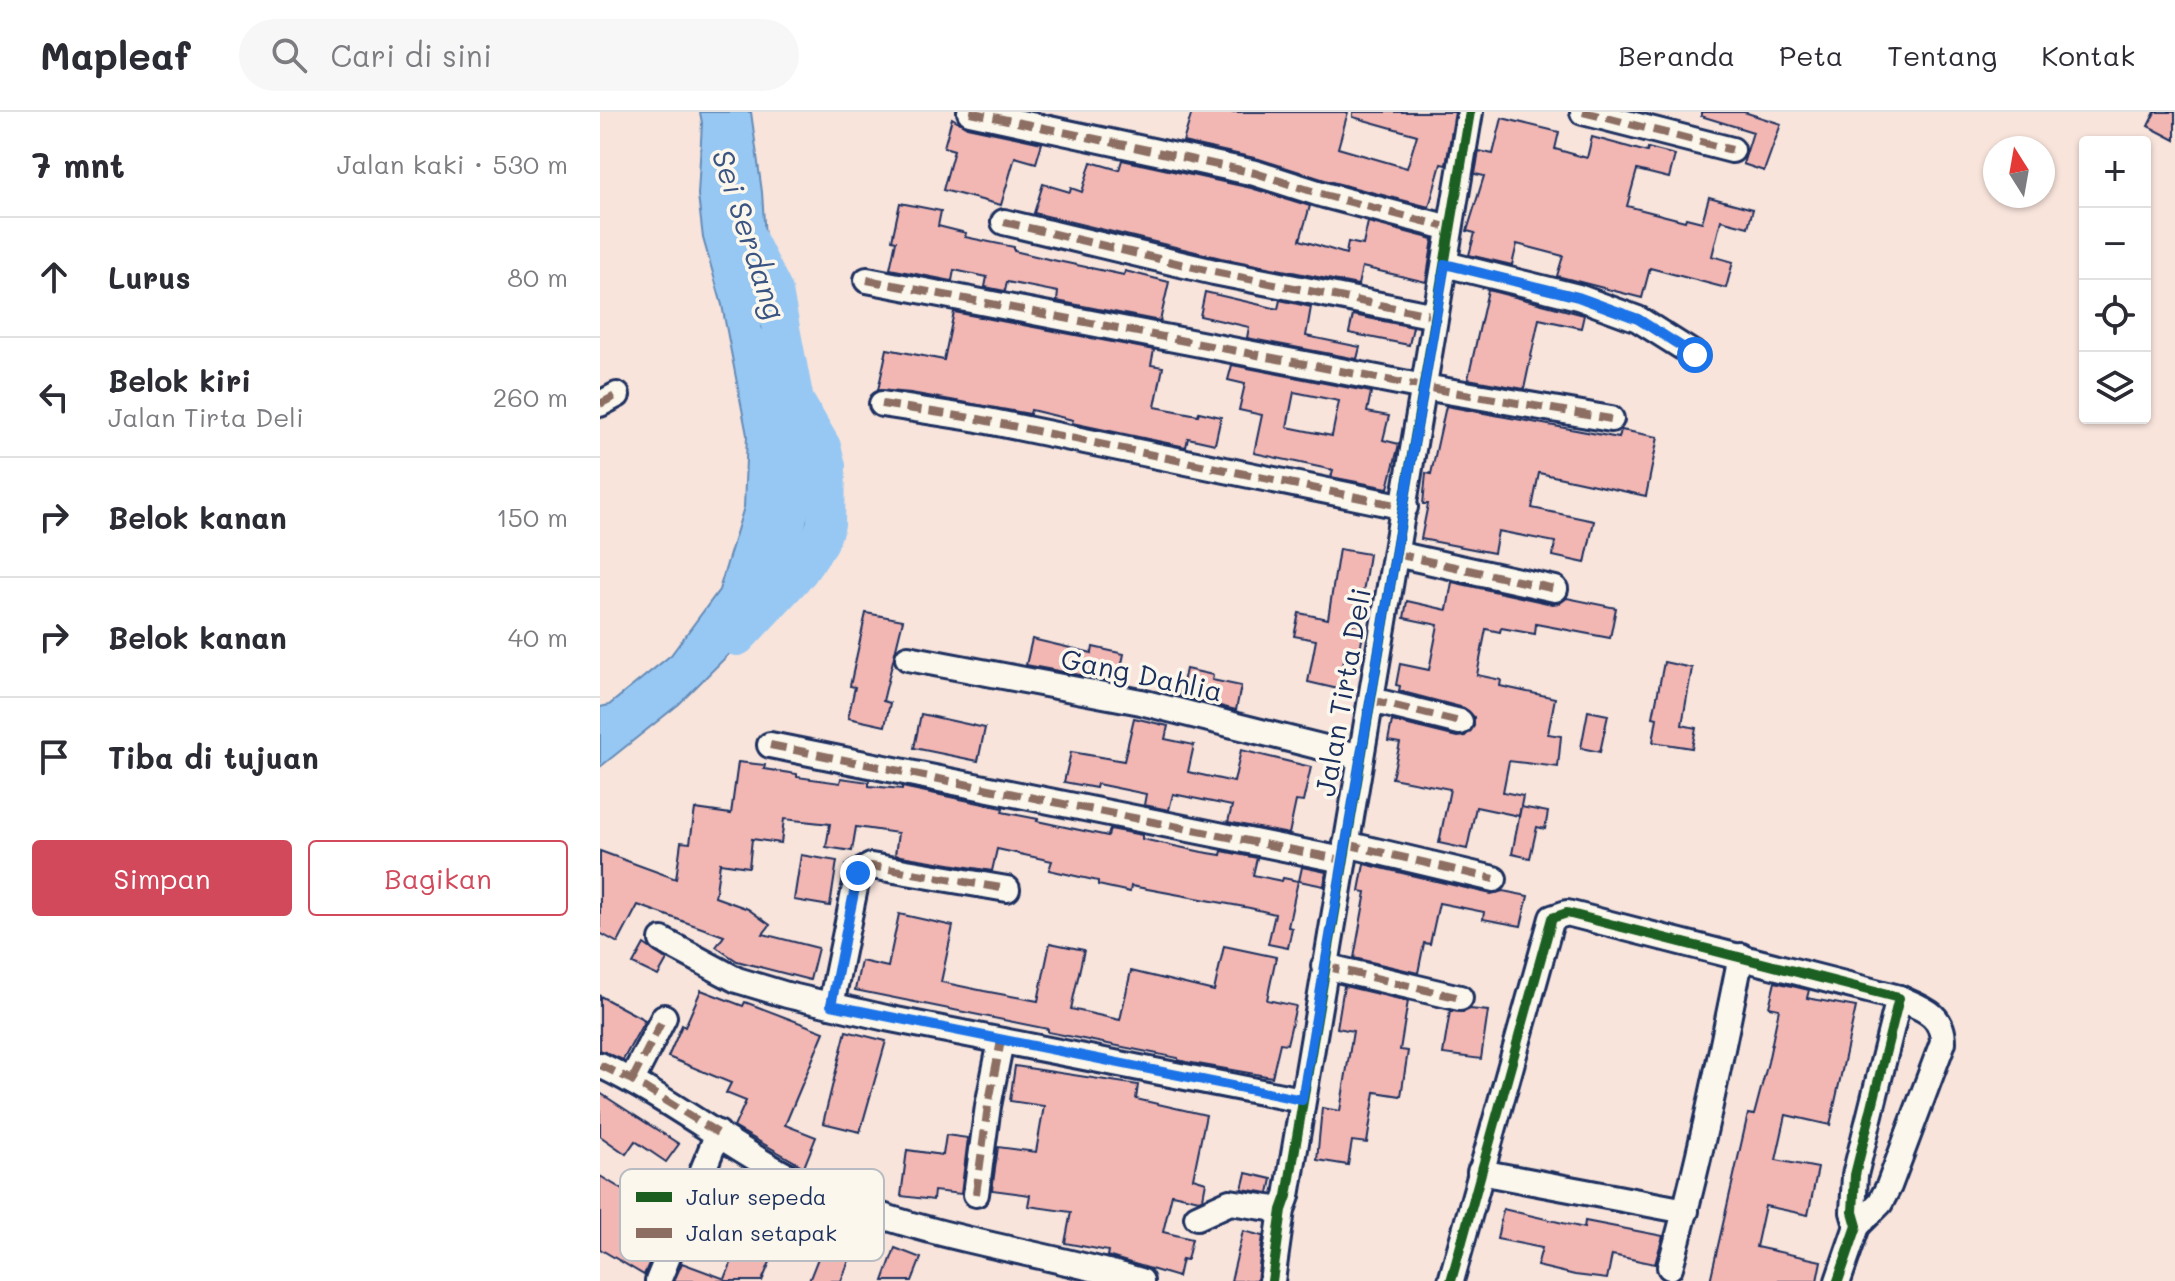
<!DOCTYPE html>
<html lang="id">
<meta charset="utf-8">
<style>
body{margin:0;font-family:Mali,sans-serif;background:#f7f7f7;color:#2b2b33}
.controls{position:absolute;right:24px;top:24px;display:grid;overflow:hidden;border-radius:8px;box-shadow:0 2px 6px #0004}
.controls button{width:72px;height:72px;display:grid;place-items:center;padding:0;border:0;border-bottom:2px solid #e1e1e2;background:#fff;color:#2b2b33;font:40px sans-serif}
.compass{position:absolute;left:1383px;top:24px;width:72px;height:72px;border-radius:50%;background:#fff;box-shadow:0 2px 6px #0004;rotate:349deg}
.stop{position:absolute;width:24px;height:24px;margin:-18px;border:6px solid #1a73e8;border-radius:50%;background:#fff}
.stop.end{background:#1a73e8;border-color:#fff;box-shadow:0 2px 8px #0008}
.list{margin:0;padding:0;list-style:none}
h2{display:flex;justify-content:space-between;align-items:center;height:104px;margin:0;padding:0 32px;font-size:34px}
h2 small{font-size:26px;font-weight:400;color:#7c7c81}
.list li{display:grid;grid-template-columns:52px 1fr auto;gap:24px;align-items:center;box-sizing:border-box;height:120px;padding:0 32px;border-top:2px solid #e1e1e2}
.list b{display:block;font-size:30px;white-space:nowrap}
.list p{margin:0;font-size:26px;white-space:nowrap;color:#7c7c81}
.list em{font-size:26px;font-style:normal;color:#7c7c81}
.actions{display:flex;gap:16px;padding:24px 32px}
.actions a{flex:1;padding:18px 0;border:2px solid #d1495b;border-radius:8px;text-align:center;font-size:28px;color:#d1495b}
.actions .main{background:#d1495b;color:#fff}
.icon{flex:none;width:44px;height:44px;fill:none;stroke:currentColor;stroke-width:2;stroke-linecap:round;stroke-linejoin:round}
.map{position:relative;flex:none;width:1575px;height:1169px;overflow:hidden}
header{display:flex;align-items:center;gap:48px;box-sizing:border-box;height:112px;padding:0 40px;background:#fff;border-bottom:2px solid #e1e1e2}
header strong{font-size:38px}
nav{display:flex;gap:44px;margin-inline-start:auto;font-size:28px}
.search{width:560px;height:72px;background:#f7f7f7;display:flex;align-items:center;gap:20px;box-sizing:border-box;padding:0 28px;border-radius:44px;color:#7c7c81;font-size:30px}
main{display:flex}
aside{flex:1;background:#fff}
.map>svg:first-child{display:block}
.water{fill:#97c8f3;stroke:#658bb7;stroke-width:2}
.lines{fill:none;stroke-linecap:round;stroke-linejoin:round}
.river{stroke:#97c8f3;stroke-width:38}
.building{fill:#f2b7b3;stroke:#1b2f5e;stroke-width:2;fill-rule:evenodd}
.minor-casing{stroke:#1b2f5e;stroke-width:30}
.minor{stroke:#fbf7ec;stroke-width:24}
.quiet{stroke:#8d6e63;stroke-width:8;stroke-dasharray:16 8;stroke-linecap:butt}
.cycleway-casing{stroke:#fbf7ec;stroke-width:15}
.cycleway{stroke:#1b5e20;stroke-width:10}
.route{stroke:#1a73e8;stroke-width:10}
.labels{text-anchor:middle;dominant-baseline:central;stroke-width:7;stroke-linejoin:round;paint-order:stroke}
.street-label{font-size:28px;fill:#1b2f5e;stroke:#fbf7ec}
.water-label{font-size:30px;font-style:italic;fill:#3a5583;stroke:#fbf7ec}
.key{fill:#fbf7ec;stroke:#b8bbc1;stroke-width:2}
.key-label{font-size:22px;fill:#1b2f5e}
</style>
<header>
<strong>Mapleaf</strong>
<div class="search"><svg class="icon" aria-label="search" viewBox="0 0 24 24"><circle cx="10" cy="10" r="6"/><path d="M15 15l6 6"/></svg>Cari di sini</div>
<nav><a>Beranda</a><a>Peta</a><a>Tentang</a><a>Kontak</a></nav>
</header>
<main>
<aside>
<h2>7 mnt<small>Jalan kaki · 530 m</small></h2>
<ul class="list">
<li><svg class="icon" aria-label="ahead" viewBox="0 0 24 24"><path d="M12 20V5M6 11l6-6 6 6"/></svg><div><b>Lurus</b></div><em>80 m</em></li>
<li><svg class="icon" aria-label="left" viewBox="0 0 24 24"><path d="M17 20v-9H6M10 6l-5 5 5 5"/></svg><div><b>Belok kiri</b><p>Jalan Tirta Deli</p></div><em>260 m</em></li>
<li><svg class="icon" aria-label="right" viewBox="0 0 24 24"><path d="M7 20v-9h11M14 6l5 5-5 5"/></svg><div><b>Belok kanan</b></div><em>150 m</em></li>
<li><svg class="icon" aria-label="right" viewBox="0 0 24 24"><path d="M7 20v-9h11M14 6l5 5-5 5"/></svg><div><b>Belok kanan</b></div><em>40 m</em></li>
<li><svg class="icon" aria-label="arrive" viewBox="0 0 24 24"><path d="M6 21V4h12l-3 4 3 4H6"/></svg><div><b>Tiba di tujuan</b></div></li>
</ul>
<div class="actions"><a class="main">Simpan</a><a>Bagikan</a></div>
</aside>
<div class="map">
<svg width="1575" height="1169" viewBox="0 0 1575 1169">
<rect width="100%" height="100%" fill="#f8e4db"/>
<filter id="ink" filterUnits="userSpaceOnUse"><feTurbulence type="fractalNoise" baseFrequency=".0125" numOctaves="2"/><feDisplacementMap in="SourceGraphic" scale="16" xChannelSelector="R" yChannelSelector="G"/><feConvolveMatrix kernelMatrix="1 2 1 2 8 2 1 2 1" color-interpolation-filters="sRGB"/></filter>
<g filter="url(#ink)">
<path class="water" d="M100,0H151L162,80L167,156L161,215L209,285L217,363L201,439L158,513L79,592L0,655V595L9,593L71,543L119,478L144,395L147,323L122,193L103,126L98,83L102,11Z"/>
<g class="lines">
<path class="river" d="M137,525L199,459L220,429L226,412L227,354L222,335L195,289L174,180L144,120"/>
</g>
<g class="building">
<path d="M592,0H748L738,36L807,56L817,23L753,5V0H855L846,53L841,52L829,95L728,69L659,47L583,30Z"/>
<path d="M1101,0H1144L1181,12L1164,59L1143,52L1153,20L1101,4Z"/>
<path d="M1555,0H1575V28L1548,14Z"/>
<path d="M352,6L367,15L442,31L436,51L415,45L401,93L343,78L354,38L344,35Z"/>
<path d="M902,6L959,20L955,37L987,46L992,25L1047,40L1048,36L1075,43L1069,66L1037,58L1027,94L1085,109L1086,106L1102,110L1109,85L1153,97L1148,115L1121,108L1112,144L1133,150L1126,176L1050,156L1042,186L957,164L963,144L917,132L912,153L869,143L875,121L867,119L884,64L875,62L879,39L893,42Z"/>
<path d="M522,48L651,76L710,94L700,128L746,142L748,130L763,133L768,110L833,127L826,170L762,155L758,173L621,146L434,101L443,72L470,80L471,76L482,80L491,50L519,58Z"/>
<path d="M300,91L341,99L338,114L366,121L365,125L414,135V139L448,147L524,163L525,159L569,170L560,209L457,189L458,180L407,170L405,179L385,175L387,165L354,158L352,169L290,157L296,129L292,128Z"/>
<path d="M888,178L984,203L981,216L939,207L924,277L868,267Z"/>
<path d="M605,180L678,197L680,188L711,195L706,224L760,235L757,247L647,226L649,215L600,204Z"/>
<path d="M354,200L554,238L551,253L563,255L555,295L598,303L599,300L621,305L615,332L588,326L586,335L472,311L473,308L431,298L430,302L311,281L278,278L287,237L344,248Z"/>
<path d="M753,203L813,215L809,233L749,221Z"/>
<path d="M632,253L771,280L767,300L789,304L783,328L799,332L788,376L731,365L733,358L654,341L662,303L639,298L645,272L628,268ZM694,280L739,289L732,324L687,315Z"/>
<path d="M846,294L1019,326L1021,318L1058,325L1046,384L939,361L932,396L994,409L985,451L953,444L955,430L898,419L894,441L821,427L828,392H823L826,361L831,362Z"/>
<path d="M739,437L769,442L763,481H760L753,512L765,514L760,537L747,535L738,577L708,570L716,528L694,524L699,501L728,507Z"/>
<path d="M852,470L952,492L960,491L967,486L1016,496L1010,526L936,512L935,522L901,516L900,520L886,517L877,563L901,568L900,574L955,586L948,622L961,624L958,655L909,649L903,680L923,684L919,704L876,695L867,737L839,731L850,677L792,666L800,631L788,629L792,609L857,625L865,624L874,614V605L864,596L799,579L800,574L796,573L800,552L829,558L838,513L804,506L807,489L847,498Z"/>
<path d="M266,501L303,508L283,589L290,591L285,614L248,606L255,575L250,574Z"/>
<path d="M432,527L492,541L493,535L524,542L518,570L426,553Z"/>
<path d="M1064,550L1092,556L1082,613L1096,616L1092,636L1053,630L1057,606L1053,605Z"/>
<path d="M586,557L613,563L612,568L641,574L636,598L580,584Z"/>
<path d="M988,599L1008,603L1000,640L981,636Z"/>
<path d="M321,602L385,616L378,649L314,636Z"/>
<path d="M534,606L568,614L565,627L594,633L588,660L634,670L641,638L711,655L703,690L696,689L689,722L628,710L632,694L573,682L569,698L544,693L546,682L497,672L496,676L464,670L471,640L524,649Z"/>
<path d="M138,650L165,653L164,657L197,662V665L240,671L241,666L269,670V674L302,677V675L403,696L402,700L438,707L437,709L508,724L510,717L542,723V727L602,740L621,743L622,739L657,746L653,763L682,769L683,766L698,769L688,815L692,816L688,836L668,832L675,802L650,796L531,774L530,780L498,773V769L449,758L452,749L397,737L392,759L295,743L298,721L256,715L252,739L226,735L230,712L184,707L181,731L152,727L149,755L120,751L115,785L148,797L170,813L163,822L218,836L210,868L137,849L116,835L124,824L38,793L18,831L0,821V739L76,767L81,730L90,731L95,697L131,702Z"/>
<path d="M921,695L948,700L945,717L937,715L930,746L912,742Z"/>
<path d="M201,743L237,749L230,794L194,788Z"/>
<path d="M764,752L891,782L903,779L928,784L921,814L883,807L884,800L839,791L830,832L824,831L818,861L754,846L766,780L759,779Z"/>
<path d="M702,755L726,760L724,774L699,769Z"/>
<path d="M299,802L353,814L341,870L384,879L438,889L450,831L484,838L471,897L520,908L531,859L614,879L624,834L676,845L667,888L696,894L687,932L680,931L672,965L586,950L578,948V946L448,920V917L255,878L261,849L288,855Z"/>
<path d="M44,832L67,848L58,864L33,852Z"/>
<path d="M1175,870L1209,878L1207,886L1256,895L1230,1013L1186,1003L1176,1048L1218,1056L1208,1103L1165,1094L1156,1135L1221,1149L1217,1169H1110L1148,1002L1154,1003L1168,950L1179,897L1169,895Z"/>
<path d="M744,874L808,889L800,938L808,939L801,984L775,980L767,1031L752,1029L748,1053L717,1048L722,996L740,999L753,919L737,916Z"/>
<path d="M101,878L143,894L145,890L224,920L185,1013L216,1025L204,1055L134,1015L146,989L126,981L131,971L68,945L82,913L85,915Z"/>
<path d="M0,884L45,908L23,948L0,938Z"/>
<path d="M870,897L888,899L881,947L843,942L850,899L864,900Z"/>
<path d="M246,919L286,929L260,1020L223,1011Z"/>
<path d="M415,954L538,973L536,987L606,1003L593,1066L606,1070L603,1086L599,1088L572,1082L563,1120L592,1127L587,1148L582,1147L578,1165L507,1144L508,1139L465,1131L471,1100L428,1094L430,1083L392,1078L398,1035L436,1040L444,994L410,989Z"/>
<path d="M0,981L79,1032L66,1050L35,1029L26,1042L0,1024Z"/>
<path d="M346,1023L368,1026L361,1082L334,1079L333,1088L301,1084L307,1038L343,1043Z"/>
<path d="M646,1061L672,1067L669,1081L642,1077Z"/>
<path d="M0,1064L68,1105L51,1139L54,1140L44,1163L0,1137Z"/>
<path d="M128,1073L163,1086L164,1082L194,1093L162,1169H74L82,1151L125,1167L140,1128L109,1117L116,1105Z"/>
<path d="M903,1097L984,1116L985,1109L1063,1124L1055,1152L1012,1143L1007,1167L975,1163L937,1154L942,1136L897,1127Z"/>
<path d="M231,1113L259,1123L241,1169H209Z"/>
<path d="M643,1119L663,1124L657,1169H631Z"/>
<path d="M295,1136L321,1146L312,1169H283Z"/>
</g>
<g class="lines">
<g class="minor-casing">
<g id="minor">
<path d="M370,0L655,61L724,83L850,116"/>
<path d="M983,0L1132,38"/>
<path d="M404,110L614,160L835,204"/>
<path d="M845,152L978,185L1038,207L1095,243"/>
<path d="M267,168L824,275L1011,307"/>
<path d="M0,292L17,283"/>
<path d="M282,292L378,307L805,395"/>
<path d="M796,442L955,477"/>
<path d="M308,546L541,590L761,645"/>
<path d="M771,588L860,610"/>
<path d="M170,633L743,748"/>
<path d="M746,732L894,767"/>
<path d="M62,828L137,868L187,883L286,906L702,988"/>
<path d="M724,854L860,886"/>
<path d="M231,893L258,761L271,754L407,777"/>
<path d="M0,953C86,994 158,1059 248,1092C342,1128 444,1141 541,1169"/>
<path d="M32,968L64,905"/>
<path d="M880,1060L1086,1099"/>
<path d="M376,1082L388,994L401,929"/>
<path d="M597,1105L630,1090L682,1098"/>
<path d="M1257,1114L1280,1091L1289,1074L1343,930C1343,901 1321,896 1299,886"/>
<path d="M1070,1155C1099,1053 1120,948 1141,844"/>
<path d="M58,1169L118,1021"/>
<path d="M672,1169L682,1098L687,1084L870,0"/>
<path d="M851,1169L952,806L967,801L1299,886L1255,1063L1253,1100L1257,1114L1238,1169"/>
</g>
</g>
<use href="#minor" class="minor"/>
<g class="quiet">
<path d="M370,0L655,61L724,83L850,116"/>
<path d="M983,0L1132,38"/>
<path d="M404,110L614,160L835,204"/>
<path d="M845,152L978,185L1038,207L1095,243"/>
<path d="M267,168L824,275L1011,307"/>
<path d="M0,292L17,283"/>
<path d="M282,292L378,307L805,395"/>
<path d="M796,442L955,477"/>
<path d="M771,588L860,610"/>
<path d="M170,633L743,748"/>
<path d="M746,732L894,767"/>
<path d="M724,854L860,886"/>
<path d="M231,893L258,761L271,754L407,777"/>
<path d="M0,953L32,968L118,1021"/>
<path d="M32,968L64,905"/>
<path d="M376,1082L388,994L401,929"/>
</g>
<g class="cycleway-casing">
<g id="cycleway">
<path d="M672,1169L682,1098L687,1084L870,0"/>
<path d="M851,1169L952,806L967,801L1299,886L1255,1063L1253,1100L1257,1114L1238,1169"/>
</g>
</g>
<use href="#cycleway" class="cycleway"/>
</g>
</g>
<g class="lines" filter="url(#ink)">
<path class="route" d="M258,761L231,893L702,988L845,152L978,185L1038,207L1095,243"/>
</g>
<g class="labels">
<g class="street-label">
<text transform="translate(542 562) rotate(12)">Gang Dahlia</text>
<text transform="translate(742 580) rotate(-80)">Jalan Tirta Deli</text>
</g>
<g class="water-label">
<text transform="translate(150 122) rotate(72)">Sei Serdang</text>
</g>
</g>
<rect x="20" y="1057" width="264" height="92" rx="12" class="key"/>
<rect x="36" y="1080" width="36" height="10" fill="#1b5e20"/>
<rect x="36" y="1116" width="36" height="10" fill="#8d6e63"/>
<g class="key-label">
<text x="86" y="1093">Jalur sepeda</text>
<text x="86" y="1129">Jalan setapak</text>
</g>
</svg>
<div class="controls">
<button>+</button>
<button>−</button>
<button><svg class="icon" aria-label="locate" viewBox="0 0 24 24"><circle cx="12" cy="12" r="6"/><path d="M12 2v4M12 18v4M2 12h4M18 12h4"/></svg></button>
<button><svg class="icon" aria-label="layers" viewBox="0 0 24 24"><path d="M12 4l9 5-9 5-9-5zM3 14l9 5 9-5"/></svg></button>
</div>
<svg class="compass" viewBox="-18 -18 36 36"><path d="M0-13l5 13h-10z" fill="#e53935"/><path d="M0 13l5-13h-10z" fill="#7c7c81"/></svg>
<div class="stop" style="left:1095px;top:243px"></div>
<div class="stop end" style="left:258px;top:761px"></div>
</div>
</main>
